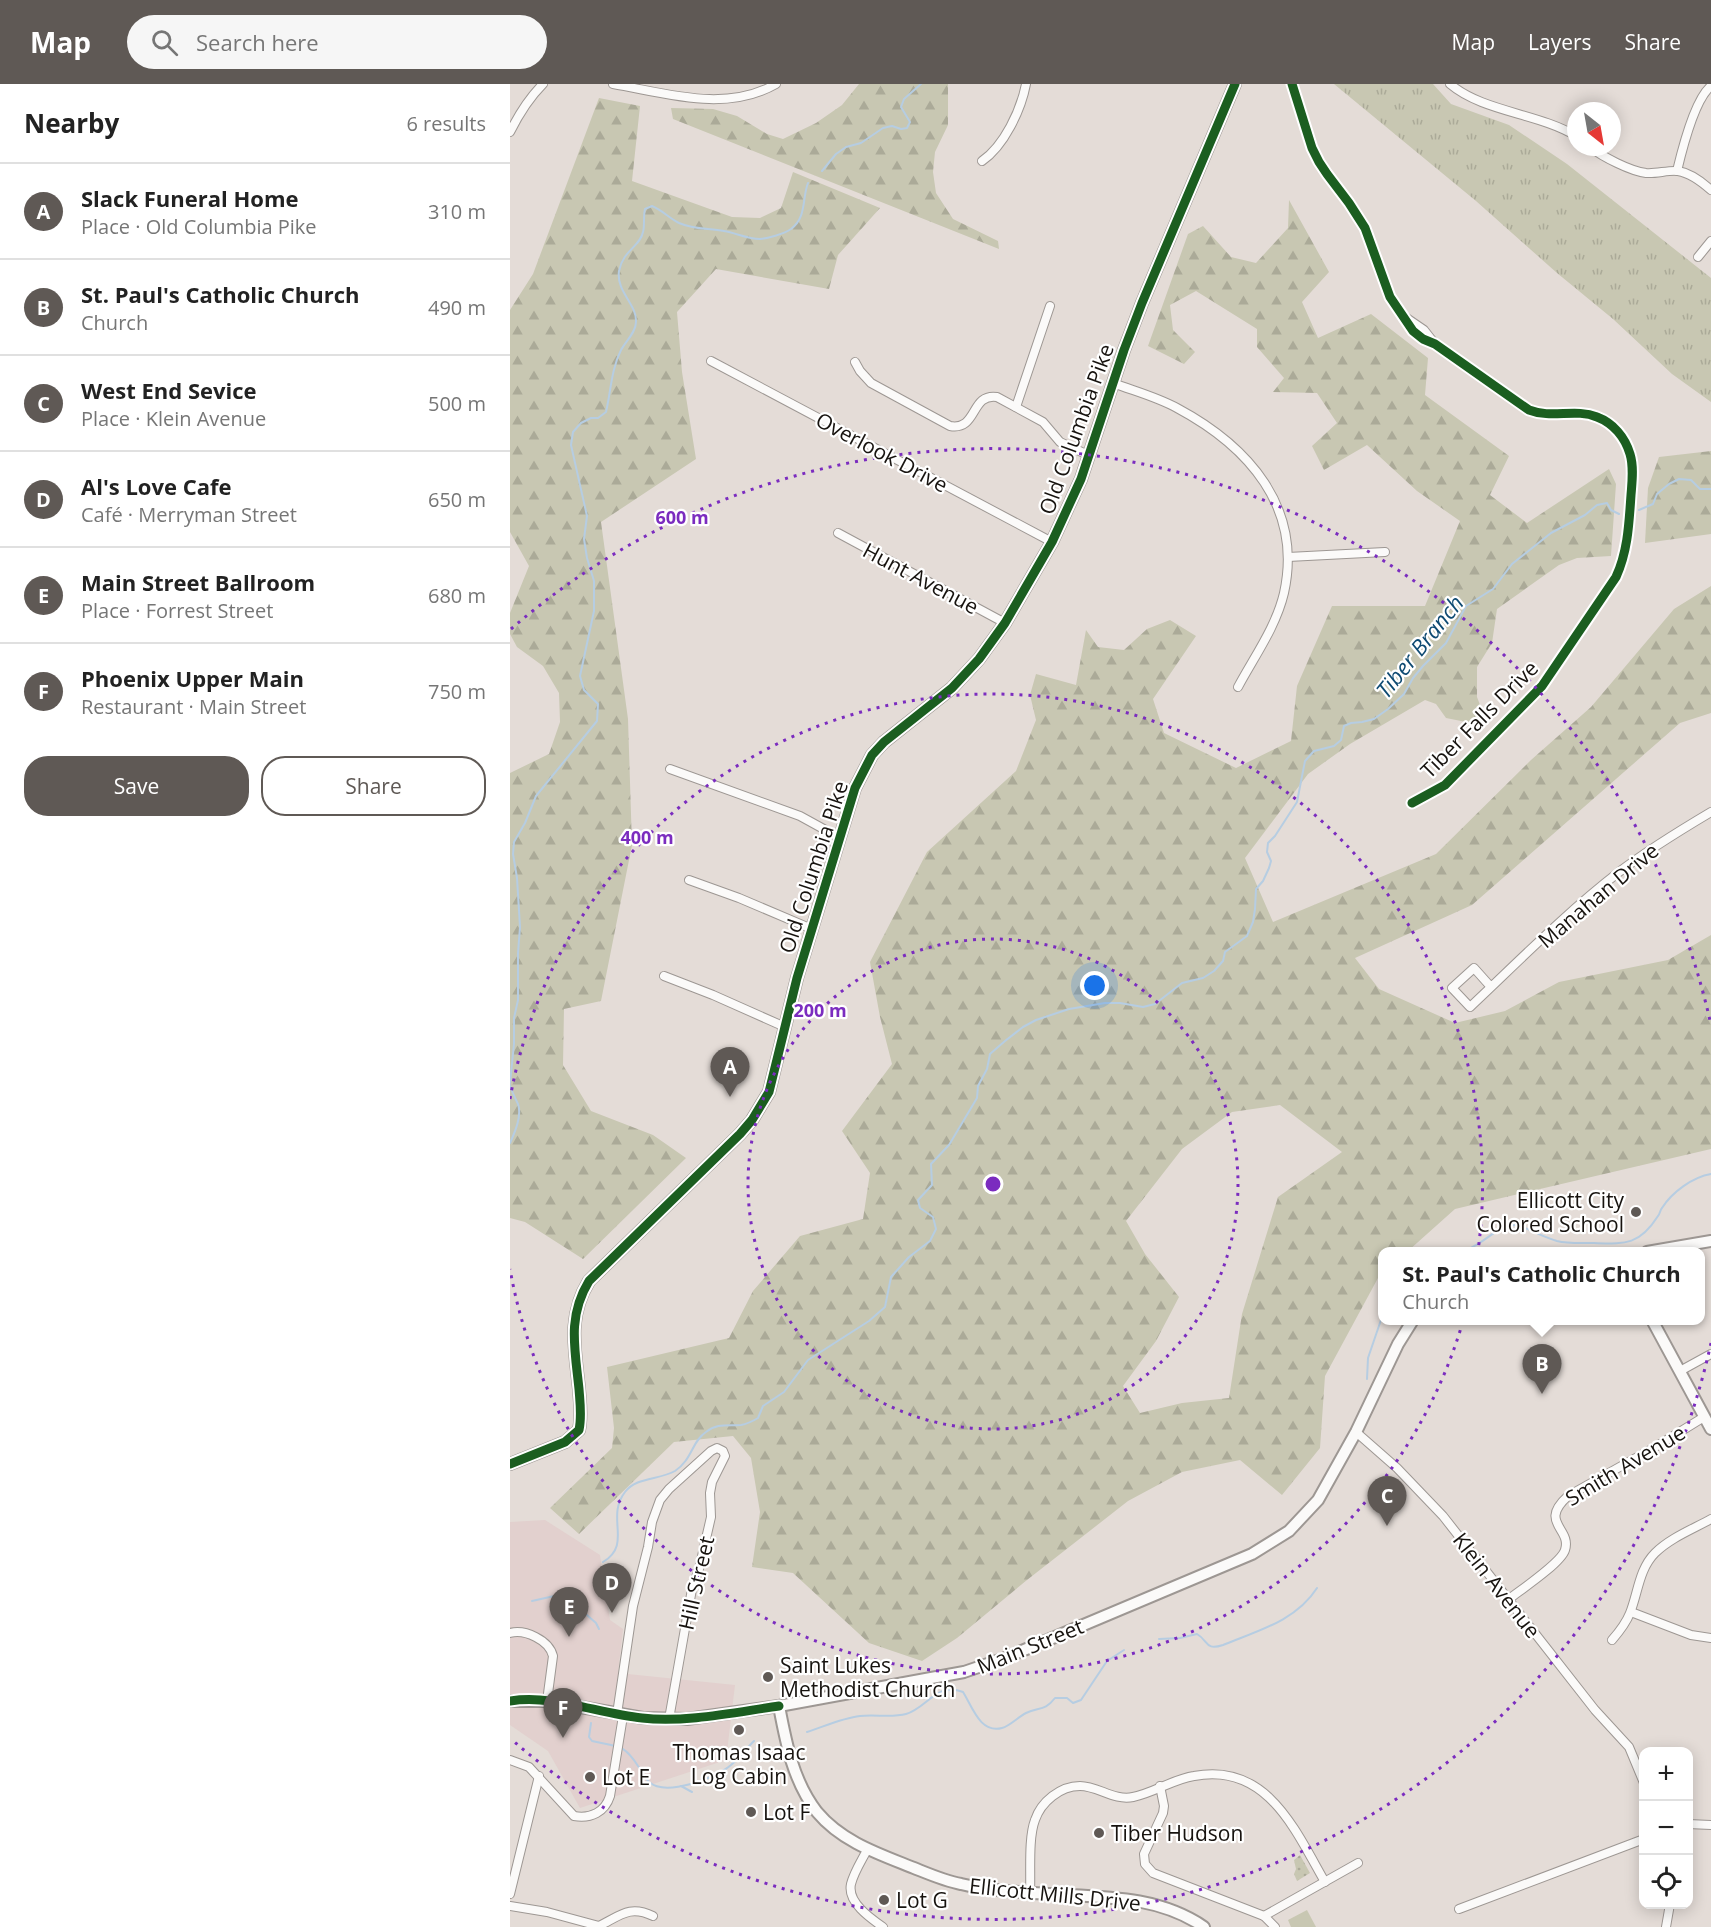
<!DOCTYPE html>
<meta charset="utf-8">
<style>
body{margin:0;font-family:"Open Sans",sans-serif;background:#f6f6f6;color:#222}
.controls{position:absolute;right:18px;bottom:18px;display:grid;overflow:hidden;border-radius:12px;box-shadow:0 3px 15px #0003}
.controls button{width:54px;height:54px;display:grid;place-items:center;padding:0;border:0;border-bottom:2px solid #e0e0e0;background:#fff;color:#222;font:30px sans-serif}
.compass{position:absolute;left:1057px;top:18px;width:54px;height:54px;border-radius:50%;background:#fff;box-shadow:0 3px 15px #0003;rotate:149deg}
.you{position:absolute;left:585px;top:902px;width:21px;height:21px;margin:-15px;border:4px solid #fff;border-radius:50%;background:#1a73e8;box-shadow:0 0 0 9px #1a73e833}
.badge{display:grid;place-items:center;width:39px;height:39px;border-radius:50%;background:#5f5955;color:#fff;font-size:20px;font-weight:700}
.pin{position:absolute;translate:-50% -50px;filter:drop-shadow(0 2px 3px #0008)}
.pin::after{content:'';position:absolute;top:32px;width:21px;height:18px;background:inherit;clip-path:polygon(0 0,100% 0,50% 100%)}
.popup{position:absolute;left:868px;top:1163px;width:327px;height:78px;box-sizing:border-box;display:grid;place-content:center;border-radius:12px;background:#fff;filter:drop-shadow(0 2px 4px #0005);font-size:20px;white-space:nowrap;color:#767676}
.popup b{font-size:22px;color:#222}
.popup::after{content:'';position:absolute;left:50%;top:100%;margin-left:-12px;border:12px solid transparent;border-top-color:#fff}
.list{margin:0;padding:0;list-style:none}
h2{display:flex;justify-content:space-between;align-items:center;height:78px;margin:0;padding:0 24px;font-size:26px}
h2 small{font-size:20px;font-weight:400;color:#767676}
.list li{display:grid;grid-template-columns:39px 1fr auto;gap:18px;align-items:center;box-sizing:border-box;height:96px;padding:0 24px;border-top:2px solid #e0e0e0}
.list b{display:block;font-size:22px;white-space:nowrap}
.list p{margin:0;font-size:20px;white-space:nowrap;color:#767676}
.list em{font-size:20px;font-style:normal;color:#767676}
.actions{display:flex;gap:12px;padding:18px 24px}
.actions a{flex:1;padding:14px 0;border:2px solid #5f5955;border-radius:24px;text-align:center;font-size:21px;color:#5f5955}
.actions .main{background:#5f5955;color:#fff}
.icon{flex:none;width:33px;height:33px;fill:none;stroke:currentColor;stroke-width:2;stroke-linecap:round;stroke-linejoin:round}
.map{position:relative;flex:none;width:1201px;height:1843px;overflow:hidden}
header{display:flex;align-items:center;gap:36px;box-sizing:border-box;height:84px;padding:0 30px;background:#5f5955;color:#fff}
header strong{font-size:28px}
nav{display:flex;gap:33px;margin-inline-start:auto;font-size:21px}
.search{width:420px;height:54px;background:#f6f6f6;display:flex;align-items:center;gap:15px;box-sizing:border-box;padding:0 21px;border-radius:33px;color:#767676;font-size:22px}
main{display:flex}
aside{flex:1;background:#fff}
.map>svg:first-child{display:block}
.commercial{fill:#e2d0ce}
.grass{fill:url(#grass-tufts)}
.forest{fill:url(#forest-firs);fill-rule:evenodd}
.park{fill:url(#park-dots)}
.pitch{fill:#c8c7b2}
.lines{fill:none;stroke-linecap:round;stroke-linejoin:round}
.stream{stroke:#b6cde2;stroke-width:2}
.street-casing{stroke:#9d9793;stroke-width:10}
.secondary-casing{stroke:#9d9793;stroke-width:14}
.street{stroke:#fbfaf9;stroke-width:8}
.secondary{stroke:#fbfaf9;stroke-width:10}
.cycleway-casing{stroke:#fff;stroke-width:13}
.cycleway{stroke:#1b5e20;stroke-width:9}
.ring{fill:none;stroke:#7b2cbf;stroke-width:3;stroke-dasharray:3 6}
.poi-dot{fill:#5f5955;stroke:#fff;stroke-width:2}
.labels{text-anchor:middle;dominant-baseline:central;stroke-width:4.5;stroke-linejoin:round;paint-order:stroke}
.street-label{font-size:21px;fill:#17130f;stroke:#fff}
.poi-label{font-size:21px;fill:#17130f;stroke:#fff;text-anchor:start}
.water-label{font-size:22px;font-style:italic;fill:#0e4a72;stroke:#fff}
.centre{fill:#7b2cbf;stroke:#fff;stroke-width:3}
.ring-label{font-size:18px;text-anchor:middle;font-weight:bold;fill:#7b2cbf;stroke:#fff;stroke-width:4.5;stroke-linejoin:round;paint-order:stroke}
</style>
<header>
<strong>Map</strong>
<div class="search"><svg class="icon" aria-label="search" viewBox="0 0 24 24"><circle cx="10" cy="10" r="6"/><path d="M15 15l6 6"/></svg>Search here</div>
<nav><a>Map</a><a>Layers</a><a>Share</a></nav>
</header>
<main>
<aside>
<h2>Nearby<small>6 results</small></h2>
<ul class="list">
<li><span class="badge">A</span><div><b>Slack Funeral Home</b><p>Place · Old Columbia Pike</p></div><em>310 m</em></li>
<li><span class="badge">B</span><div><b>St. Paul's Catholic Church</b><p>Church</p></div><em>490 m</em></li>
<li><span class="badge">C</span><div><b>West End Sevice</b><p>Place · Klein Avenue</p></div><em>500 m</em></li>
<li><span class="badge">D</span><div><b>Al's Love Cafe</b><p>Café · Merryman Street</p></div><em>650 m</em></li>
<li><span class="badge">E</span><div><b>Main Street Ballroom</b><p>Place · Forrest Street</p></div><em>680 m</em></li>
<li><span class="badge">F</span><div><b>Phoenix Upper Main</b><p>Restaurant · Main Street</p></div><em>750 m</em></li>
</ul>
<div class="actions"><a class="main">Save</a><a>Share</a></div>
</aside>
<div class="map">
<svg width="1201" height="1843" viewBox="0 0 1201 1843">
<defs>
<pattern id="grass-tufts" width="24" height="20" patternUnits="userSpaceOnUse" patternTransform="scale(1.5)"><rect width="24" height="20" fill="#c8c7b2"/><path d="M3 7l-1-3M5 7V3M7 7l1-3M15 17l-1-3M17 17v-4M19 17l1-3" fill="none" stroke="#abaa98"/></pattern>
<pattern id="forest-firs" width="22" height="20" patternUnits="userSpaceOnUse" patternTransform="scale(1.5)"><rect width="22" height="20" fill="#c8c7b2"/><path d="M5 1l3.5 6h-7zM16 11l3.5 6h-7z" fill="#abaa98"/></pattern>
<pattern id="park-dots" width="8" height="8" patternUnits="userSpaceOnUse" patternTransform="scale(1.5)"><rect width="8" height="8" fill="#c8c7b2"/><path d="M2 2h.1M6 6h.1" fill="none" stroke="#abaa98" stroke-width="1.8" stroke-linecap="round"/></pattern>
</defs>
<rect width="100%" height="100%" fill="#e4dcd7"/>
<path class="commercial" d="M35,1436L90,1471L100,1536L113,1545L108,1589L225,1601L216,1676L70,1724L38,1667L0,1641V1438Z"/>
<path class="grass" d="M824,0H923L941,20L999,41L1057,80L1201,194V318L1162,290L1103,235L1047,189L966,117Z"/>
<g class="forest">
<path d="M349,0H438V41L425,68L423,88L426,109L443,135L488,157L489,165L163,35L161,24L203,25L227,32L257,50L273,55L306,39L332,21Z"/>
<path d="M89,14L130,22L122,97L222,133L250,134L271,124L283,88L370,124L328,171L319,205L206,185L167,228L172,288L186,375L91,438L118,635L122,761L91,917L54,925L53,981L81,1027L143,1051L176,1074L73,1175L15,1138L0,1134V689L39,670L50,638L49,609L33,582L7,563L0,550V529L19,482L0,448V226L23,190Z"/>
<path d="M779,116L819,188L792,218L808,254L861,230L918,274L915,311L999,372L980,411L1017,439L1099,385L1106,400L1101,472L1067,474L1049,481L987,525L982,559L967,583V613L972,626L966,640L936,634L926,620L915,616L840,660L798,690L735,774L763,838L926,770L1021,676L1081,623L1164,525L1201,502V629L1170,639L962,821L845,874L869,905L945,939L995,927L1049,898L1158,876L1201,851V1065L945,1125L898,1167L873,1168V1189L868,1194L815,1292L810,1364L772,1411L730,1376L672,1388L618,1417L517,1496L447,1554L412,1577L359,1559L283,1489L242,1483L250,1428L241,1374L223,1352L164,1358L69,1450L40,1424L102,1364L104,1344L97,1283L219,1254L243,1207L290,1152L353,1135L360,1089L332,1047L382,980L370,933L360,878L417,768L506,687L526,636L520,611L526,590L566,601L576,546L588,563L614,566L637,545L660,536L686,552L643,615L654,649L726,684L781,657L787,602L822,522H915L950,437L907,407L857,361L814,386L802,362L827,339L807,309L763,308L774,294L747,263V245L686,207L660,221L663,246L685,268L674,280L638,262L678,150L693,142L721,173L746,179L778,144ZM770,1021L832,1068L768,1113L732,1230L719,1314L672,1319L630,1329L613,1302L646,1257L669,1213L635,1170L616,1137L672,1065L722,1028Z"/>
<path d="M1201,367V450L1135,459L1138,404L1149,373Z"/>
</g>
<path class="park" d="M790,1771L800,1789L787,1797L784,1790L786,1785L784,1776Z"/>
<path class="pitch" d="M797,1826L806,1843H781L778,1836Z"/>
<g class="lines">
<g class="stream">
<path d="M312,87L326,70L336,63L351,59L373,44L382,42L391,45L397,44L400,38L391,23L394,15L411,0"/>
<path d="M1129,426L1143,420L1147,410L1159,400L1169,395L1181,396L1190,405H1201"/>
<path d="M0,999L4,960V934L8,916V869L10,843L7,794L3,770L4,758L15,739L26,712L87,637L88,620L74,606L70,592L84,527V497L77,474L74,455L77,432L61,361L63,348L71,339L81,334H88L96,328C101,307 101,286 111,266C116,257 126,248 126,238C127,220 106,208 109,187C113,166 130,163 133,148C135,141 133,133 135,125L142,122C152,126 159,134 169,139C185,146 198,144 214,147C226,149 238,155 250,155C259,154 274,150 281,145C297,133 292,114 298,99"/>
<path d="M0,1001C2,1008 5,1014 8,1020C12,1032 5,1048 0,1059"/>
<path d="M958,1165C975,1159 988,1140 1008,1141C1021,1146 1033,1153 1047,1157C1059,1160 1071,1159 1084,1159C1114,1160 1129,1162 1148,1132C1150,1130 1150,1126 1152,1124C1162,1108 1183,1093 1201,1090"/>
<path d="M857,1295L858,1274L873,1230"/>
<path d="M93,1478C123,1460 95,1434 115,1408C126,1393 149,1396 165,1387C182,1376 182,1357 196,1348C207,1339 218,1342 231,1341C237,1340 243,1337 248,1334L253,1322L274,1308L298,1276L359,1237L375,1223L381,1193L399,1173L420,1157L426,1145L423,1133L410,1124L408,1116L422,1101L421,1080L439,1061L467,1014L468,1002L477,985L480,970L495,957L513,943L526,936L559,925L595,919H610L633,923L645,920L672,899L693,894L704,887L713,877L715,868L737,852L743,838L745,825L746,805L753,797L759,784L761,777L757,768L758,759L765,752L787,718L795,677L804,667L824,662L831,656L834,642L841,639L852,638L864,635L878,625L894,610L903,594L913,582L936,559L956,522L983,505L1002,480L1041,449L1075,431L1087,421L1097,419L1101,426L1109,430"/>
<path d="M53,1510L86,1539L89,1545"/>
<path d="M22,1517L53,1510"/>
<path d="M649,1555L670,1554L687,1550C699,1557 695,1567 713,1561C747,1547 786,1537 807,1504"/>
<path d="M81,1639L79,1653L82,1657C108,1663 113,1659 128,1682C132,1687 135,1694 139,1698C156,1713 206,1694 221,1681C229,1674 236,1665 244,1657"/>
<path d="M297,1648C313,1643 332,1634 350,1632C365,1630 381,1634 396,1630C417,1624 426,1598 453,1608C462,1622 470,1650 492,1644C500,1642 508,1633 516,1629C529,1623 535,1627 545,1614H557L563,1619L571,1616L597,1577L614,1566"/>
<path d="M171,1702L182,1708"/>
</g>
<g class="street-casing">
<g id="street">
<path d="M103,0C156,9 215,29 266,0"/>
<path d="M782,0L802,64L809,78L817,90L839,119L855,144L880,213L903,247L913,255L925,260L1019,326C1042,335 1065,324 1087,333C1103,339 1115,353 1120,370C1124,383 1122,398 1121,411C1119,439 1118,467 1106,493L1032,602L935,701L902,719"/>
<path d="M940,0C973,28 1028,29 1066,52"/>
<path d="M0,48C9,30 18,15 33,0"/>
<path d="M1080,63C1093,73 1120,87 1136,89C1146,90 1158,86 1168,87C1180,89 1192,98 1201,106"/>
<path d="M472,77C494,62 511,26 516,0"/>
<path d="M1167,87C1172,66 1185,15 1201,2"/>
<path d="M1188,173L1201,157"/>
<path d="M895,233L914,246L925,260"/>
<path d="M201,277L542,458"/>
<path d="M345,278L350,287L361,299L440,342C468,347 460,309 487,313L533,338L550,358L578,371"/>
<path d="M603,299C624,307 647,313 667,324C738,362 793,423 774,509C766,543 744,573 728,603"/>
<path d="M506,323L540,222"/>
<path d="M328,449L495,539"/>
<path d="M778,473L875,468"/>
<path d="M160,685L290,732L330,754"/>
<path d="M179,796L229,814L302,845"/>
<path d="M154,892L203,911L275,943"/>
<path d="M981,903L964,884L942,904L960,923C1009,877 1056,829 1109,788C1138,766 1169,747 1201,728"/>
<path d="M1170,1287L1201,1270"/>
<path d="M846,1348L887,1384L933,1432L1085,1626L1119,1663L1134,1699"/>
<path d="M999,1515C1012,1505 1051,1479 1055,1466C1062,1444 1028,1439 1058,1412L1147,1362L1194,1333"/>
<path d="M1121,1528L1181,1551L1201,1554"/>
<path d="M0,1549C15,1545 39,1556 43,1572L37,1617"/>
<path d="M1102,1556C1109,1548 1116,1539 1120,1529C1128,1509 1129,1485 1145,1469C1160,1454 1183,1445 1201,1435"/>
<path d="M107,1630L123,1522L138,1463L142,1438L150,1416L159,1405L201,1367L207,1364L213,1367L215,1372L202,1398L200,1409L201,1433L189,1485L182,1505L159,1635"/>
<path d="M0,1676L19,1683L64,1732C81,1735 95,1728 100,1712L113,1632"/>
<path d="M650,1702L654,1722L653,1729L634,1770L635,1780L643,1789L754,1832L765,1843"/>
<path d="M1178,1740L1201,1741"/>
<path d="M357,1766C352,1776 344,1788 341,1800C337,1818 360,1834 373,1843"/>
<path d="M520,1809C521,1789 518,1754 525,1736C531,1718 550,1702 570,1702C588,1702 604,1717 623,1713C644,1709 663,1695 684,1692C757,1678 785,1746 815,1798"/>
<path d="M0,1810L29,1692"/>
<path d="M0,1822L37,1828L89,1842C111,1831 120,1821 143,1832"/>
<path d="M949,1825L1134,1755"/>
<path d="M754,1832L848,1779"/>
<path d="M1156,1843L1160,1820"/>
</g>
</g>
<g class="secondary-casing">
<g id="secondary">
<path d="M1137,1168L1201,1157"/>
<path d="M1142,1236L1201,1345"/>
<path d="M0,1380L55,1358L69,1346C72,1332 70,1319 69,1305C65,1265 57,1233 79,1197L230,1050L242,1036L259,1008L287,894L345,704L362,671L374,658L442,604L469,575L495,539L542,458L571,395L614,266L632,219L725,0"/>
<path d="M0,1617H37L133,1634L177,1635L269,1622L432,1592L454,1588L495,1574L742,1470L779,1447L808,1416L846,1348L888,1260L903,1236"/>
<path d="M269,1622C276,1659 283,1697 307,1728C332,1758 369,1770 404,1784C419,1790 435,1797 451,1800C480,1807 511,1808 541,1810C594,1813 649,1812 694,1843"/>
</g>
</g>
<use href="#street" class="street"/>
<use href="#secondary" class="secondary"/>
<g class="cycleway-casing">
<g id="cycleway">
<path d="M782,0L802,64L809,78L817,90L839,119L855,144L880,213L903,247L913,255L925,260L1019,326C1042,335 1065,324 1087,333C1103,339 1115,353 1120,370C1124,383 1122,398 1121,411C1119,439 1118,467 1106,493L1032,602L935,701L902,719"/>
<path d="M0,1380L55,1358L69,1346C72,1332 70,1319 69,1305C65,1265 57,1233 79,1197L230,1050L242,1036L259,1008L287,894L345,704L362,671L374,658L442,604L469,575L495,539L542,458L571,395L614,266L632,219L725,0"/>
<path d="M0,1617C43,1610 89,1630 132,1634C175,1639 226,1628 269,1622"/>
</g>
</g>
<use href="#cycleway" class="cycleway"/>
</g>
<g class="ring">
<circle cx="483" cy="1100" r="245"/>
<path d="M0 1015A490 490 0 1 1 0 1185"/>
<path d="M1201 1259A735 735 0 0 1 1 1655M1 545A735 735 0 0 1 1201 941"/>
</g>
<g class="poi-dot">
<circle cx="1126" cy="1128" r="6"/>
<circle cx="258" cy="1593" r="6"/>
<circle cx="229" cy="1646" r="6"/>
<circle cx="80" cy="1693" r="6"/>
<circle cx="241" cy="1728" r="6"/>
<circle cx="589" cy="1749" r="6"/>
<circle cx="374" cy="1816" r="6"/>
</g>
<g class="labels">
<g class="street-label">
<text transform="translate(566 345) rotate(-70)">Old Columbia Pike</text>
<text transform="translate(372 368) rotate(28)">Overlook Drive</text>
<text transform="translate(411 494) rotate(28)">Hunt Avenue</text>
<text transform="translate(969 635) rotate(-45)">Tiber Falls Drive</text>
<text transform="translate(303 783) rotate(-72)">Old Columbia Pike</text>
<text transform="translate(1088 811) rotate(-40)">Manahan Drive</text>
<text transform="translate(1115 1381) rotate(-31)">Smith Avenue</text>
<text transform="translate(186 1499) rotate(-77)">Hill Street</text>
<text transform="translate(987 1501) rotate(52)">Klein Avenue</text>
<text transform="translate(520 1562) rotate(-22)">Main Street</text>
<text transform="translate(545 1810) rotate(6)">Ellicott Mills Drive</text>
</g>
<g class="poi-label">
<text x="1114" y="1116" text-anchor="end">Ellicott City<tspan x="1114" dy="24">Colored School</tspan></text>
<text x="270" y="1581">Saint Lukes<tspan x="270" dy="24">Methodist Church</tspan></text>
<text x="229" y="1668" text-anchor="middle">Thomas Isaac<tspan x="229" dy="24">Log Cabin</tspan></text>
<text x="92" y="1693">Lot E</text>
<text x="253" y="1728">Lot F</text>
<text x="601" y="1749">Tiber Hudson</text>
<text x="386" y="1816">Lot G</text>
</g>
<g class="water-label">
<text transform="translate(909 562) rotate(-51)">Tiber Branch</text>
</g>
</g>
<circle cx="483" cy="1100" r="9" class="centre"/>
<g class="ring-label">
<text x="172" y="440">600 m</text>
<text x="137" y="760">400 m</text>
<text x="310" y="933">200 m</text>
</g>
</svg>
<div class="controls">
<button>+</button>
<button>−</button>
<button><svg class="icon" aria-label="locate" viewBox="0 0 24 24"><circle cx="12" cy="12" r="6"/><path d="M12 2v4M12 18v4M2 12h4M18 12h4"/></svg></button>
</div>
<svg class="compass" viewBox="-18 -18 36 36"><path d="M0-13l5 13h-10z" fill="#e53935"/><path d="M0 13l5-13h-10z" fill="#767676"/></svg>
<div class="you"></div>
<div class="pin badge" style="left:220px;top:1013px">A</div>
<div class="pin badge" style="left:1032px;top:1310px">B</div>
<div class="popup"><b>St. Paul's Catholic Church</b>Church</div>
<div class="pin badge" style="left:877px;top:1442px">C</div>
<div class="pin badge" style="left:102px;top:1529px">D</div>
<div class="pin badge" style="left:59px;top:1553px">E</div>
<div class="pin badge" style="left:53px;top:1654px">F</div>
</div>
</main>
